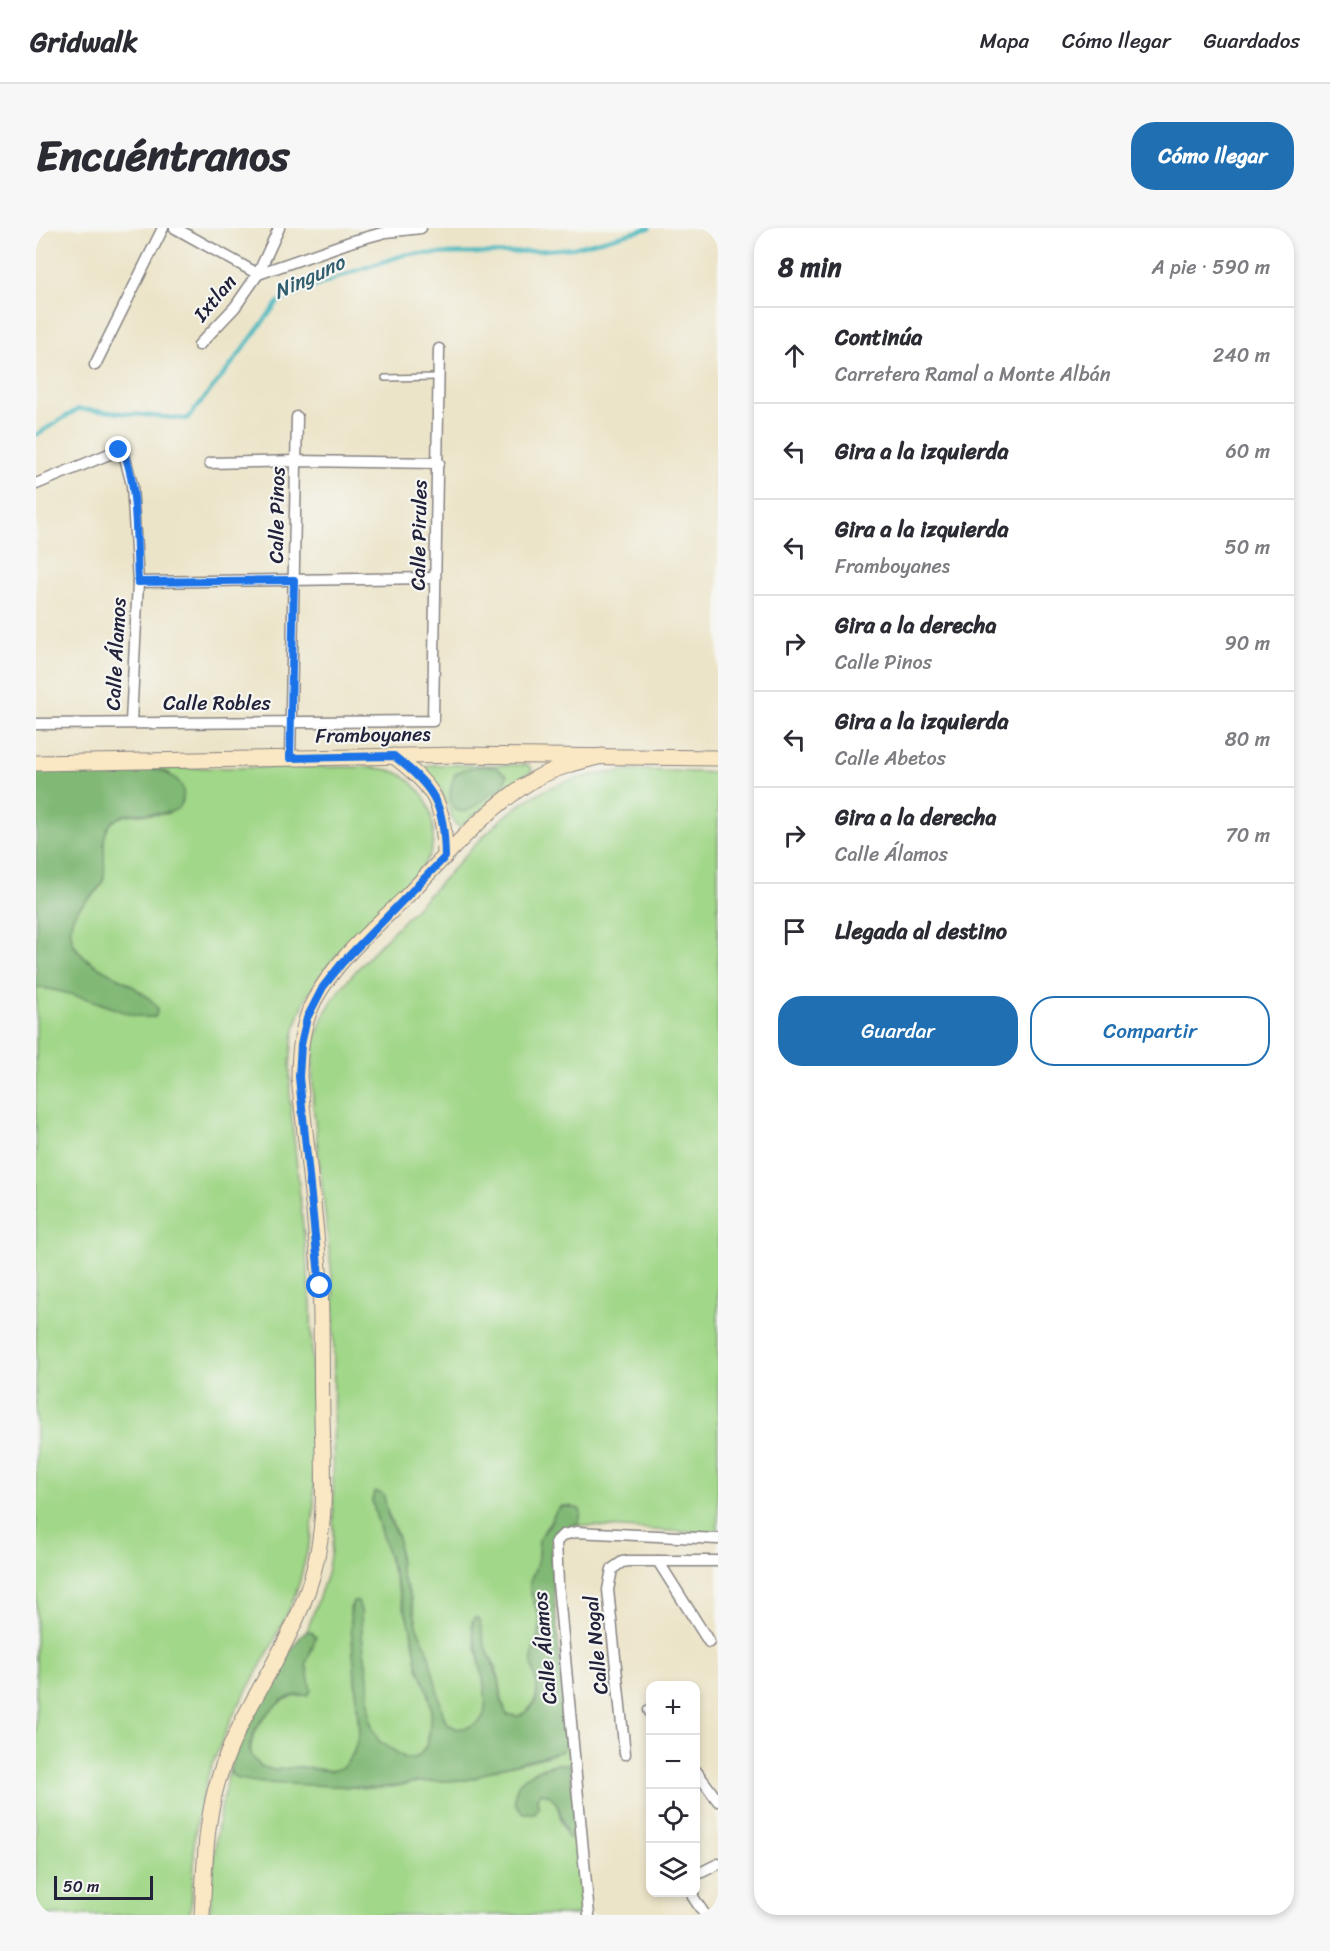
<!DOCTYPE html>
<html lang="es">
<meta charset="utf-8">
<style>
body{margin:0;font-family:Sriracha,sans-serif;background:#f7f7f7;color:#2b2b33}
.controls{position:absolute;right:18px;bottom:18px;display:grid;overflow:hidden;border-radius:12px;box-shadow:0 3px 9px #0003}
.controls button{width:54px;height:54px;display:grid;place-items:center;padding:0;border:0;border-bottom:2px solid #e1e1e2;background:#fff;color:#2b2b33;font:30px sans-serif}
.scale{position:absolute;left:18px;bottom:15px;width:99px;box-sizing:border-box;padding-left:6px;border:3px solid #22223b;border-top:0;font-size:16px;line-height:21px;white-space:nowrap;color:#22223b;-webkit-text-stroke:4px #f6f6f2;paint-order:stroke}
.stop{position:absolute;width:18px;height:18px;margin:-14px;border:4px solid #1a73e8;border-radius:50%;background:#fff}
.stop.end{background:#1a73e8;border-color:#fff;box-shadow:0 2px 6px #0008}
.list{margin:0;padding:0;list-style:none}
h2{display:flex;justify-content:space-between;align-items:center;height:78px;margin:0;padding:0 24px;font-size:26px}
h2 small{font-size:20px;font-weight:400;color:#7c7c81}
.list li{display:grid;grid-template-columns:39px 1fr auto;gap:18px;align-items:center;box-sizing:border-box;height:96px;padding:0 24px;border-top:2px solid #e1e1e2}
.list b{display:block;font-size:22px;white-space:nowrap}
.list p{margin:0;font-size:20px;white-space:nowrap;color:#7c7c81}
.list em{font-size:20px;font-style:normal;color:#7c7c81}
.actions{display:flex;gap:12px;padding:18px 24px}
.actions a{flex:1;padding:14px 0;border:2px solid #1f6fb2;border-radius:24px;text-align:center;font-size:21px;color:#1f6fb2}
.actions .main{background:#1f6fb2;color:#fff}
.icon{flex:none;width:33px;height:33px;fill:none;stroke:currentColor;stroke-width:2;stroke-linecap:round;stroke-linejoin:round}
.map{position:relative;flex:none;width:682px;height:1687px;overflow:hidden;border-radius:24px}
header{display:flex;align-items:center;gap:36px;box-sizing:border-box;height:84px;padding:0 30px;background:#fff;border-bottom:2px solid #e1e1e2}
header strong{font-size:28px}
nav{display:flex;gap:33px;margin-inline-start:auto;font-size:21px}
.intro{display:flex;align-items:center;justify-content:space-between;box-sizing:border-box;height:144px;padding:0 36px}
h1{margin:0;font-size:42px}
.button{padding:15px 27px;border-radius:24px;background:#1f6fb2;color:#fff;font-size:21px;font-weight:700}
main{display:flex;gap:36px;padding:0 36px}
aside{flex:1;background:#fff;border-radius:24px;box-shadow:0 3px 9px #0003}
.map>svg:first-child{display:block}
.green{fill:#a1d788;stroke:#627c62;stroke-width:1.5}
.forest{fill:#80b874;stroke:#516d58;stroke-width:1.5}
.lines{fill:none;stroke-linecap:round;stroke-linejoin:round}
.stream{stroke:#47b7be;stroke-width:4}
.lane-casing{stroke:#878382;stroke-width:8}
.street-casing{stroke:#878382;stroke-width:13}
.secondary-casing{stroke:#878382;stroke-width:17}
.lane{stroke:#fff;stroke-width:5}
.street{stroke:#fff;stroke-width:10}
.secondary{stroke:#fae7c3;stroke-width:15}
.route{stroke:#1a73e8;stroke-width:8}
.labels{text-anchor:middle;dominant-baseline:central;stroke-width:4.5;stroke-linejoin:round;paint-order:stroke}
.street-label{font-size:20px;fill:#22223b;stroke:#f6f6f2}
.water-label{font-size:21px;font-style:italic;fill:#315e6f;stroke:#f6f6f2}
</style>
<header>
<strong>Gridwalk</strong>
<nav><a>Mapa</a><a>Cómo llegar</a><a>Guardados</a></nav>
</header>
<div class="intro"><h1>Encuéntranos</h1><a class="button">Cómo llegar</a></div>
<main>
<div class="map">
<svg width="682" height="1687" viewBox="0 0 682 1687">
<rect width="100%" height="100%" fill="#f6f6f2"/>
<filter id="ink" filterUnits="userSpaceOnUse"><feTurbulence type="fractalNoise" baseFrequency=".0167" numOctaves="2"/><feDisplacementMap in="SourceGraphic" scale="12" xChannelSelector="R" yChannelSelector="G"/><feConvolveMatrix kernelMatrix="1 2 1 2 8 2 1 2 1" color-interpolation-filters="sRGB"/></filter>
<filter id="wash" filterUnits="userSpaceOnUse"><feTurbulence type="fractalNoise" baseFrequency=".008" numOctaves="4" result="noise"/><feDisplacementMap in="SourceGraphic" scale="24" xChannelSelector="R" yChannelSelector="G"/><feGaussianBlur stdDeviation="1.35" result="paint"/><feColorMatrix in="noise" values="0 0 0 0 0 0 0 0 0 0 0 0 0 0 0 0 0 1.4 0 .05"/><feComposite in="paint" operator="in"/></filter>
<g filter="url(#wash)">
<rect width="100%" height="100%" fill="#ece4c8"/>
<g class="green">
<path d="M395,537H492L496,541L494,544L465,565L424,599L419,596L405,562L391,543V539Z"/>
<path d="M327,539C354,540 369,543 386,566C397,580 401,612 393,628C385,644 369,656 357,669C327,699 294,728 273,765C254,798 253,836 254,872L275,1076L278,1281L275,1308L263,1356L255,1377L236,1417L196,1489L173,1544L162,1588L158,1612V1637L154,1687H0V759C18,761 38,767 55,772C76,779 97,791 119,789L118,775L114,771C106,765 97,758 88,753C75,745 51,735 42,722C33,711 32,695 40,684C48,672 66,664 68,648C70,628 60,600 83,589C102,580 135,597 147,573L133,545L115,540Z"/>
<path d="M612,542L682,545V1306L537,1297L543,1295V1281L534,1278H525C520,1284 505,1306 503,1313C502,1321 503,1329 501,1336C499,1342 495,1348 494,1354C492,1368 503,1380 504,1394C505,1404 499,1412 498,1421C496,1447 513,1472 483,1488L471,1487C464,1475 466,1463 463,1450C457,1430 446,1412 436,1394C435,1416 461,1477 444,1493C439,1498 429,1500 422,1501L411,1496L402,1473L391,1420L382,1402L375,1370L367,1351L364,1341L362,1310L350,1280L336,1272L355,1339L375,1401L382,1439L393,1467L395,1482L393,1507L390,1518L384,1527L379,1530H369L343,1513L337,1502L334,1492L332,1450L326,1408L325,1383L322,1373H318L314,1380L323,1507C320,1518 316,1533 306,1539C294,1547 278,1539 265,1539C255,1539 244,1543 233,1541C204,1536 215,1506 228,1490C238,1477 249,1468 266,1468L272,1444L270,1436L272,1429L277,1420L276,1404L271,1403L291,1346L297,1310L298,1067L277,875C276,846 275,816 287,789C299,764 319,744 337,724C357,703 377,683 397,662C429,629 461,588 501,566C535,547 574,544 612,542Z"/>
<path d="M530,1502L535,1541L534,1538C519,1531 499,1542 487,1551L502,1580L501,1569L505,1565C525,1564 522,1592 529,1604C531,1607 534,1609 536,1611L540,1608L547,1687H174C176,1637 181,1588 194,1540L195,1546L202,1551L329,1560L356,1559L381,1554L430,1552L439,1550L456,1542L512,1528L529,1519Z"/>
</g>
<g class="forest">
<path d="M448,538L461,540L471,547L469,555C465,559 435,582 430,583C408,587 414,558 419,546L428,541Z"/>
<path d="M115,540C134,545 156,554 144,579C125,593 101,579 82,590C60,602 71,630 68,649C65,664 47,672 40,684C32,695 33,712 42,723C51,735 75,745 88,753C97,758 106,765 114,771L121,779V785L119,789C96,791 76,778 55,772C38,767 18,761 0,759V541Z"/>
<path d="M339,1264L345,1265L348,1268L352,1288L362,1310L364,1341L367,1351L375,1370L382,1402L391,1420L408,1490L411,1496L422,1501C429,1500 438,1498 444,1493C459,1479 439,1418 436,1399L438,1390H442L444,1394L448,1415L463,1452L466,1475L471,1487L483,1488C517,1470 493,1451 496,1428C498,1415 506,1406 504,1392C502,1380 494,1369 494,1357C495,1349 499,1343 501,1335C503,1328 502,1320 503,1312C505,1306 510,1303 513,1297C521,1281 521,1274 543,1281L545,1284L543,1295C519,1306 518,1295 515,1326L530,1502L529,1519L527,1523L456,1542L439,1550L430,1552L381,1554L344,1560L227,1555L202,1551L195,1546L194,1540L196,1533L229,1464L266,1406L271,1403L276,1404L280,1409L270,1436L275,1462L272,1467L257,1468L246,1472L228,1489L220,1500L214,1516V1522L216,1528L224,1538L239,1542L261,1539L296,1543L307,1539L317,1526L323,1507V1497L314,1386L317,1373H322L325,1383L326,1408L332,1450L334,1492L337,1502L343,1513L369,1530H379L384,1527L390,1518L393,1507L395,1482L393,1467L382,1439L375,1401L339,1285L336,1272Z"/>
<path d="M522,1536H532L535,1541L540,1602V1608L536,1611L532,1610C526,1596 524,1565 505,1565L501,1569L502,1580L499,1585H487L479,1575C476,1549 501,1541 522,1536Z"/>
</g>
<g class="lines">
<path class="stream" d="M0,207L42,181L151,191L192,141L242,74L316,44L371,26L471,25L537,20L614,0"/>
</g>
</g>
<g filter="url(#ink)">
<g class="lines">
<g class="lane-casing">
<path id="lane" d="M349,150L402,149"/>
</g>
<g class="street-casing">
<g id="street">
<path d="M139,0L222,46"/>
<path d="M0,5L2,0"/>
<path d="M222,46L317,13L350,4L385,0"/>
<path d="M163,117L199,79L222,46L243,0"/>
<path d="M59,137L127,0"/>
<path d="M174,235L260,233L403,235"/>
<path d="M0,256L83,222H87L96,257L102,354L95,494"/>
<path d="M102,354L399,350"/>
<path d="M0,496L397,493L403,121"/>
<path d="M254,530L261,189"/>
<path d="M622,1333L673,1414"/>
<path d="M613,1482L614,1484"/>
<path d="M589,1526L572,1362L576,1341L586,1334L593,1333H682"/>
<path d="M660,1543L682,1573"/>
<path d="M660,1647L682,1636"/>
<path d="M657,1664V1669L669,1687"/>
<path d="M553,1687L522,1355L520,1314L527,1307L540,1304L682,1311"/>
</g>
</g>
<g class="secondary-casing">
<g id="secondary">
<path d="M358,528C400,561 408,575 409,629"/>
<path d="M0,535L426,527L682,530"/>
<path d="M166,1687C169,1636 169,1583 188,1535C214,1465 264,1407 280,1333C291,1286 287,1236 286,1188C285,1144 286,1100 284,1056C280,987 270,918 263,849C263,823 266,796 278,773C299,733 337,701 369,670C409,629 448,582 497,552C518,540 542,534 566,528"/>
</g>
</g>
<use href="#lane" class="lane"/>
<use href="#street" class="street"/>
<use href="#secondary" class="secondary"/>
</g>
</g>
<g class="lines" filter="url(#ink)">
<path class="route" d="M83,222H87C102,254 100,317 102,354L258,352L254,530L358,528C399,561 408,575 409,629L306,735L287,759L271,790L265,817L263,849L284,1058"/>
</g>
<g class="labels">
<g class="street-label">
<text transform="translate(179 70) rotate(-50)">Ixtlan</text>
<text transform="translate(241 287) rotate(-89)">Calle Pinos</text>
<text transform="translate(383 307) rotate(-89)">Calle Pirules</text>
<text transform="translate(80 426) rotate(-87)">Calle Álamos</text>
<text x="181" y="475">Calle Robles</text>
<text transform="translate(337 507) rotate(-1)">Framboyanes</text>
<text transform="translate(560 1417) rotate(-96)">Calle Nogal</text>
<text transform="translate(509 1420) rotate(-95)">Calle Álamos</text>
</g>
<g class="water-label">
<text transform="translate(273 49) rotate(-25)">Ninguno</text>
</g>
</g>
</svg>
<div class="controls">
<button>+</button>
<button>−</button>
<button><svg class="icon" aria-label="locate" viewBox="0 0 24 24"><circle cx="12" cy="12" r="6"/><path d="M12 2v4M12 18v4M2 12h4M18 12h4"/></svg></button>
<button><svg class="icon" aria-label="layers" viewBox="0 0 24 24"><path d="M12 4l9 5-9 5-9-5zM3 14l9 5 9-5"/></svg></button>
</div>
<div class="scale">50 m</div>
<div class="stop" style="left:284px;top:1058px"></div>
<div class="stop end" style="left:83px;top:222px"></div>
</div>
<aside>
<h2>8 min<small>A pie · 590 m</small></h2>
<ul class="list">
<li><svg class="icon" aria-label="ahead" viewBox="0 0 24 24"><path d="M12 20V5M6 11l6-6 6 6"/></svg><div><b>Continúa</b><p>Carretera Ramal a Monte Albán</p></div><em>240 m</em></li>
<li><svg class="icon" aria-label="left" viewBox="0 0 24 24"><path d="M17 20v-9H6M10 6l-5 5 5 5"/></svg><div><b>Gira a la izquierda</b></div><em>60 m</em></li>
<li><svg class="icon" aria-label="left" viewBox="0 0 24 24"><path d="M17 20v-9H6M10 6l-5 5 5 5"/></svg><div><b>Gira a la izquierda</b><p>Framboyanes</p></div><em>50 m</em></li>
<li><svg class="icon" aria-label="right" viewBox="0 0 24 24"><path d="M7 20v-9h11M14 6l5 5-5 5"/></svg><div><b>Gira a la derecha</b><p>Calle Pinos</p></div><em>90 m</em></li>
<li><svg class="icon" aria-label="left" viewBox="0 0 24 24"><path d="M17 20v-9H6M10 6l-5 5 5 5"/></svg><div><b>Gira a la izquierda</b><p>Calle Abetos</p></div><em>80 m</em></li>
<li><svg class="icon" aria-label="right" viewBox="0 0 24 24"><path d="M7 20v-9h11M14 6l5 5-5 5"/></svg><div><b>Gira a la derecha</b><p>Calle Álamos</p></div><em>70 m</em></li>
<li><svg class="icon" aria-label="arrive" viewBox="0 0 24 24"><path d="M6 21V4h12l-3 4 3 4H6"/></svg><div><b>Llegada al destino</b></div></li>
</ul>
<div class="actions"><a class="main">Guardar</a><a>Compartir</a></div>
</aside>
</main>
